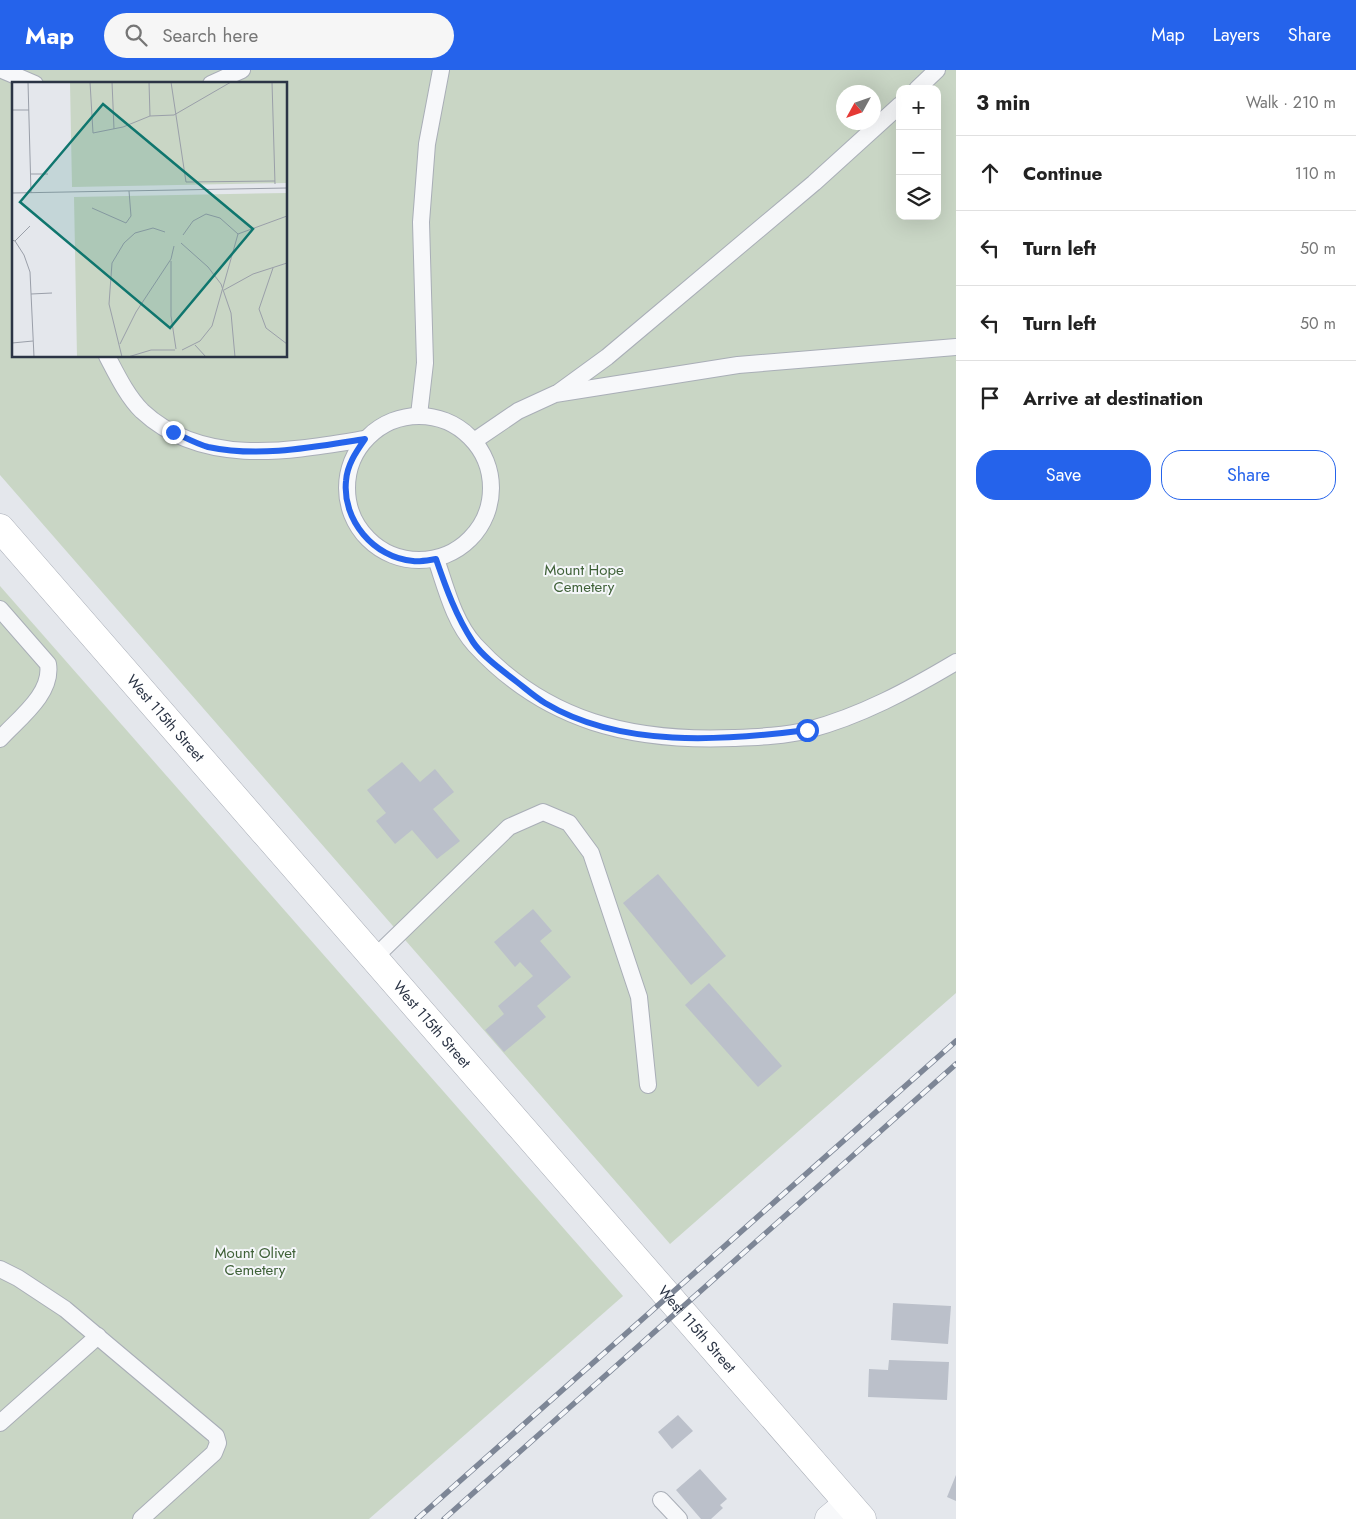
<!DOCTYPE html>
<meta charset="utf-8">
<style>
body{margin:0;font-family:Jost,sans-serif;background:#f6f6f6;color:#222}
.controls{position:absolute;right:15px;top:15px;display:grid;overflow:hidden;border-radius:10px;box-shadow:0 5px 20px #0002}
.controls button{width:45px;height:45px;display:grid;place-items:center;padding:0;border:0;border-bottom:1px solid #e0e0e0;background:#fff;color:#222;font:25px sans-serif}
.compass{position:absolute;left:836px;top:15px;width:45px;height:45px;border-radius:50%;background:#fff;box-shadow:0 5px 20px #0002;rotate:230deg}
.stop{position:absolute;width:15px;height:15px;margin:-11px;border:4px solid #2563eb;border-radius:50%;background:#fff}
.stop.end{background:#2563eb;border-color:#fff;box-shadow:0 1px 5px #0008}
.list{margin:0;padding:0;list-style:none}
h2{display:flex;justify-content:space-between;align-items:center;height:65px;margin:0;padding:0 20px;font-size:21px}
h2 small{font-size:16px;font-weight:400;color:#767676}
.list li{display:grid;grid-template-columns:32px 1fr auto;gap:15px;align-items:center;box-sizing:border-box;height:75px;padding:0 20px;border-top:1px solid #e0e0e0}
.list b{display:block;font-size:19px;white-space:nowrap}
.list em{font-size:16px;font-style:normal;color:#767676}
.actions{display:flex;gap:10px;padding:15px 20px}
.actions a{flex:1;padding:11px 0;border:1px solid #2563eb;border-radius:20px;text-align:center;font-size:18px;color:#2563eb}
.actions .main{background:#2563eb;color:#fff}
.icon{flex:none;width:28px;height:28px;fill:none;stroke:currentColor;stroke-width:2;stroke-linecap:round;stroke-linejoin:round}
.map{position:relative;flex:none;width:956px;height:1449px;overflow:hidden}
header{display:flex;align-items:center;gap:30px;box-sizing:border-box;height:70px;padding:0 25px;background:#2563eb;color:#fff}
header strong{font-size:24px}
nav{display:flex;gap:28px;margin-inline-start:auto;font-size:18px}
.search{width:350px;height:45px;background:#f6f6f6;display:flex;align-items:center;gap:12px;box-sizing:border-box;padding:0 18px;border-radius:28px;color:#767676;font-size:19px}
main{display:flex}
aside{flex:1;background:#fff}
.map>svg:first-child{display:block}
.green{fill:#c9d6c5;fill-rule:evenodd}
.building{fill:#bbc0ca}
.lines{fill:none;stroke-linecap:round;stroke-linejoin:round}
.lane-casing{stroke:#a9aeb7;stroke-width:18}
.street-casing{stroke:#a9aeb7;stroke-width:29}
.secondary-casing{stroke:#a9aeb7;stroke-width:29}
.lane{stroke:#f7f8fa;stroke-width:16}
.street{stroke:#f7f8fa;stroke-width:28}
.secondary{stroke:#fff;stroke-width:28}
.rail-casing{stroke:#7d8696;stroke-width:5.5}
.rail{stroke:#f4f6f9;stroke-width:4;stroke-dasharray:11;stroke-linecap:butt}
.route{stroke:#2563eb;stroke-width:6}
.labels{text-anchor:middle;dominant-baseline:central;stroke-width:4;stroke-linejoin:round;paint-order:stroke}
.park-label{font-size:15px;fill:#3f6138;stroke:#f4f6f9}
.street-label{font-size:15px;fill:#2b3445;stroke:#f4f6f9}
.inset-road{fill:none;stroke:#9a9fa9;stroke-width:1}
.view{fill:#0f766e;fill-opacity:0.15;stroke:#0f766e;stroke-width:2.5}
.inset-edge{fill:none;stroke:#2b3445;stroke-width:2.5}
</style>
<header>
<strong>Map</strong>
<div class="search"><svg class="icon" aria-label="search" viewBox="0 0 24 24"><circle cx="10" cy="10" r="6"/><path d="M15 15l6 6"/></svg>Search here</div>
<nav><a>Map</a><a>Layers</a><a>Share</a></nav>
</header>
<main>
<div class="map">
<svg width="956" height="1449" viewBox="0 0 956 1449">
<rect width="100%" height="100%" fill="#e4e7ec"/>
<g class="green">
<path d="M0,0H956V923L670,1174L0,405ZM14,14H286V286H14ZM900,19H937V146H900ZM844,22H874V52H844Z"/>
<path d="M0,516L623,1226L369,1449H0Z"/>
</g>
<g class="building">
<path d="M402,692L420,712L435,699L454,722L433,739L460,771L437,789L412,760L395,774L376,751L386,743L367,720Z"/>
<path d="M658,804L726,886L691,915L623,833Z"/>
<path d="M533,839L552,861L540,871L571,907L537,936L546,947L504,982L485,960L504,944L498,936L533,906L520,892L515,897L494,872Z"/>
<path d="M709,913L782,996L758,1017L685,935Z"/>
<path d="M893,1233L951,1236L948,1274L891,1270Z"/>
<path d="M889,1290L949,1292L947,1330L868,1327L869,1299L888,1300Z"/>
<path d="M678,1345L693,1361L672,1379L658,1362Z"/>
<path d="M700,1399L727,1429L720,1435L723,1438L711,1449H701L676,1420Z"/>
<path d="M956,1405V1431L947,1427Z"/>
</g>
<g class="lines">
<g class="lane-casing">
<g id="lane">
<path d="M2,0L35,14"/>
<path d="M211,14L242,0"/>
<path d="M917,19L937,0"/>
<path d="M107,286C117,305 127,326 142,341C203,398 291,381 365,369"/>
<path d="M559,322L607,287L814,113L900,35"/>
<path d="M419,345L425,293L421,152L427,74L441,0"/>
<circle cx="419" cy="418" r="72"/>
<path d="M474,371L518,341L555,324L738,295L956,277"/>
<path d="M436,489C446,518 454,552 475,575C546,652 632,672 733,668C757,667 785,666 808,660C861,646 909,620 956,592"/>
<path d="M0,539L48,594C53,624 18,649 0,669"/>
<path d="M374,888L509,757L543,742L569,753L591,783L639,927L648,1015"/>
<path d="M0,1199L18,1208L65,1239L216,1366L218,1373L214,1383L141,1449"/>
<path d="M0,1353L98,1266"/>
<path d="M661,1430L679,1449"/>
</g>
</g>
<g class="street-casing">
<path id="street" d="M829,1449L848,1433"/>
</g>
<g class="secondary-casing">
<g id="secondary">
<path id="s1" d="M0,458L862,1449"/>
</g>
</g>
<use href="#lane" class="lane"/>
<use href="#street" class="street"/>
<use href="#secondary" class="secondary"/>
<g class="rail-casing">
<g id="rail">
<path d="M417,1449L956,971"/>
<path d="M444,1449L956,994"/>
</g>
</g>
<use href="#rail" class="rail"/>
</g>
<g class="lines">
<path class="route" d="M173,362C184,367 197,374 208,377C260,388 314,377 365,369C356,382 347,395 346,411C342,450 374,488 413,491C420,492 429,490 436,489C446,518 456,546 473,572C483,587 503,601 517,612C526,619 535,627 545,633C620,678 723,671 807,660"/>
</g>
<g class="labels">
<g class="park-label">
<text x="584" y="500">Mount Hope<tspan x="584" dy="17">Cemetery</tspan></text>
<text x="255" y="1183">Mount Olivet<tspan x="255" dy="17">Cemetery</tspan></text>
</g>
<g class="street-label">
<text stroke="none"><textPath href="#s1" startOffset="252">West 115th Street</textPath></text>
<text stroke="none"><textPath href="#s1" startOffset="658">West 115th Street</textPath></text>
<text stroke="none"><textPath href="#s1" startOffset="1062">West 115th Street</textPath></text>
</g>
</g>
<g transform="translate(12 12)">
<rect width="275" height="275" fill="#e4e7ec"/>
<path d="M58,0H275V101L60,105ZM275,111V275H65L62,115Z" fill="#c9d6c5"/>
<path class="inset-road" d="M16,0L19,111M78,0L81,51L111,45L138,34L162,33L219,0M100,0L102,47M137,0L138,34M159,0L174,100L263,99M260,0L263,102M0,28H17M19,92H36M0,111L275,106M80,126L114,141L119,134L117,109M171,153L181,139L194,132L208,136L226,152L275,134M0,158L3,159L18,144M3,159L12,173L18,190L22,275M169,161L196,185L209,202L219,231L223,275M159,179V234L164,267M261,186L247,227L254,246L275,262M212,208L241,192L275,181M19,212L40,211M0,261L21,259M108,262L124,230L159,177L162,164M183,263L194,275M170,268L188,259L200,244L226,152M110,275L97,222L100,181L112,161L123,151L141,146L153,150M116,275L139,268H163"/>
<path class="view" d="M91,22L241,147L158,246L8,120Z"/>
<rect width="275" height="275" class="inset-edge"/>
</g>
</svg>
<div class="controls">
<button>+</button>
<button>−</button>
<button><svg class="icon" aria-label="layers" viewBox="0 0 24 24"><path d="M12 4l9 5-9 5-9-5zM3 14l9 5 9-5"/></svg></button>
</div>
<svg class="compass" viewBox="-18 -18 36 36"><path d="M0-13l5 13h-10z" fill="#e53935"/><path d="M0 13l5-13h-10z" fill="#767676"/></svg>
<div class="stop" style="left:807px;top:660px"></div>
<div class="stop end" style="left:173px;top:362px"></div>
</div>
<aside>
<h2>3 min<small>Walk · 210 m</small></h2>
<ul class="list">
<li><svg class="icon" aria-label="ahead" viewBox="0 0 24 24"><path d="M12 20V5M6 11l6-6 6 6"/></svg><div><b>Continue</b></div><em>110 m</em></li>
<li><svg class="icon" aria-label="left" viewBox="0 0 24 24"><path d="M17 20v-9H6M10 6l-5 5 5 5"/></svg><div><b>Turn left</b></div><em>50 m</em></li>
<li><svg class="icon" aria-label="left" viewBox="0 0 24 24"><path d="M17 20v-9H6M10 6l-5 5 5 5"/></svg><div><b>Turn left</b></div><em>50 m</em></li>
<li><svg class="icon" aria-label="arrive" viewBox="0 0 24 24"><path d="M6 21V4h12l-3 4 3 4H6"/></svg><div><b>Arrive at destination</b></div></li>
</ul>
<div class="actions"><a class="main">Save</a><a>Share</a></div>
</aside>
</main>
